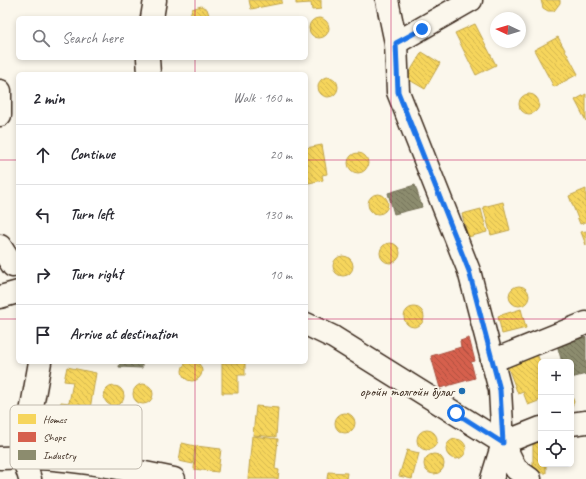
<!DOCTYPE html>
<meta charset="utf-8">
<style>
body{margin:0;font-family:Caveat,sans-serif;background:#f7f7f7;color:#2b2b33}
.controls{position:absolute;right:12px;bottom:12px;display:grid;overflow:hidden;border-radius:6px;box-shadow:0 2px 6px #0003}
.controls button{width:36px;height:36px;display:grid;place-items:center;padding:0;border:0;border-bottom:1px solid #e1e1e2;background:#fff;color:#2b2b33;font:20px sans-serif}
.compass{position:absolute;left:490px;top:12px;width:36px;height:36px;border-radius:50%;background:#fff;box-shadow:0 2px 6px #0003;rotate:274deg}
.stop{position:absolute;width:12px;height:12px;margin:-9px;border:3px solid #1a73e8;border-radius:50%;background:#fff}
.stop.end{background:#1a73e8;border-color:#fff;box-shadow:0 1px 4px #0008}
.list{margin:0;padding:0;list-style:none}
h2{display:flex;justify-content:space-between;align-items:center;height:52px;margin:0;padding:0 16px;font-size:17px}
h2 small{font-size:13px;font-weight:400;color:#7c7c81}
.list li{display:grid;grid-template-columns:26px 1fr auto;gap:12px;align-items:center;box-sizing:border-box;height:60px;padding:0 16px;border-top:1px solid #e1e1e2}
.list b{display:block;font-size:15px;white-space:nowrap}
.list em{font-size:13px;font-style:normal;color:#7c7c81}
.icon{flex:none;width:22px;height:22px;fill:none;stroke:currentColor;stroke-width:2;stroke-linecap:round;stroke-linejoin:round}
.map{position:relative;flex:none;width:586px;height:479px;overflow:hidden}
.search{position:absolute;background:#fff;box-shadow:0 2px 6px #0003;left:16px;top:16px;width:292px;height:44px;display:flex;align-items:center;gap:10px;box-sizing:border-box;padding:0 14px;border-radius:6px;color:#7c7c81;font-size:15px}
.panel{position:absolute;background:#fff;box-shadow:0 2px 6px #0003;left:16px;top:72px;width:292px;height:292px;border-radius:6px}
.map>svg:first-child{display:block}
.homes{fill:url(#homes-back-hatch);stroke:#bea249}
.shops{fill:url(#shops-back-hatch);stroke:#a8503f}
.industry{fill:url(#industry-back-hatch);stroke:#746f56}
.lines{fill:none;stroke-linecap:round;stroke-linejoin:round}
.street-casing{stroke:#3b2a1e;stroke-width:25}
.street{stroke:#fbf7ec;stroke-width:22}
.route{stroke:#1a73e8;stroke-width:5}
.grid{fill:none;stroke:#c2185b;stroke-width:1;stroke-opacity:0.55}
.poi-dot{fill:#1f6fb2;stroke:#fbf7ec;stroke-width:1.5}
.labels{text-anchor:middle;dominant-baseline:central;stroke-width:4;stroke-linejoin:round;paint-order:stroke}
.poi-label{font-size:14px;fill:#3b2a1e;stroke:#fbf7ec;text-anchor:end}
.key{fill:#fbf7ec;stroke:#c1baae;stroke-width:1}
.key-label{font-size:11px;fill:#3b2a1e}
</style>
<div class="map">
<svg width="586" height="479" viewBox="0 0 586 479">
<defs>
<pattern id="homes-back-hatch" width="6" height="6" patternUnits="userSpaceOnUse"><rect width="6" height="6" fill="#f6d55c"/><path d="M-1 5l2 2M0 0l6 6M5-1l2 2" fill="none" stroke="#d4b750"/></pattern>
<pattern id="shops-back-hatch" width="6" height="6" patternUnits="userSpaceOnUse"><rect width="6" height="6" fill="#d6604d"/><path d="M-1 5l2 2M0 0l6 6M5-1l2 2" fill="none" stroke="#af4f3f"/></pattern>
<pattern id="industry-back-hatch" width="6" height="6" patternUnits="userSpaceOnUse"><rect width="6" height="6" fill="#8c8c6e"/><path d="M-1 5l2 2M0 0l6 6M5-1l2 2" fill="none" stroke="#74735a"/></pattern>
</defs>
<rect width="100%" height="100%" fill="#fbf7ec"/>
<filter id="ink" filterUnits="userSpaceOnUse"><feTurbulence type="fractalNoise" baseFrequency=".025" numOctaves="2"/><feDisplacementMap in="SourceGraphic" scale="8" xChannelSelector="R" yChannelSelector="G"/><feConvolveMatrix kernelMatrix="1 2 1 2 8 2 1 2 1" color-interpolation-filters="sRGB"/></filter>
<g filter="url(#ink)">
<g class="homes">
<path d="M249,0H282V3L251,9Z"/>
<path d="M296,0H321V9L312,10L311,3L296,4Z"/>
<path d="M541,0H560V3L554,11H548L543,8Z"/>
<path d="M201,6L207,9L210,18H189L192,9Z"/>
<circle cx="319" cy="28" r="10"/>
<path d="M475,24L496,65L476,75L455,33Z"/>
<path d="M558,37L578,74L554,87L534,50Z"/>
<path d="M422,52L440,63L425,89L406,78Z"/>
<circle cx="328" cy="87" r="10"/>
<path d="M586,94V121L575,100Z"/>
<circle cx="529" cy="104" r="10"/>
<path d="M322,145L327,174L322,175L323,180L309,183L306,176V148Z"/>
<circle cx="358" cy="163" r="10"/>
<path d="M586,189V222L580,224L569,196Z"/>
<circle cx="378" cy="204" r="10"/>
<path d="M503,202L510,230L491,235L483,207Z"/>
<path d="M481,209L487,232L468,237L462,214Z"/>
<path d="M586,231V245L581,232Z"/>
<circle cx="390" cy="253" r="10"/>
<circle cx="343" cy="266" r="10"/>
<circle cx="519" cy="296" r="10"/>
<circle cx="414" cy="317" r="10"/>
<path d="M521,309L526,328L502,334L498,316Z"/>
<path d="M537,354L541,364V400L528,405L523,392L518,394L507,365Z"/>
<circle cx="192" cy="371" r="10"/>
<path d="M222,363H245V375H238V393H222Z"/>
<path d="M67,367L96,373L88,421L58,416L61,402L69,403L73,382L64,381Z"/>
<circle cx="143" cy="394" r="10"/>
<circle cx="114" cy="396" r="10"/>
<path d="M571,394L574,402L571,408Z"/>
<path d="M256,406L278,408L276,437L253,435Z"/>
<circle cx="345" cy="423" r="10"/>
<circle cx="427" cy="440" r="10"/>
<path d="M252,436L278,439L275,469L279,470L278,479H248Z"/>
<circle cx="456" cy="449" r="10"/>
<path d="M533,440H541V464H546V473H533Z"/>
<path d="M182,443L195,446L193,464L179,461Z"/>
<path d="M196,446L221,449L218,472L194,469Z"/>
<path d="M407,450L419,453L412,479L399,476Z"/>
<circle cx="434" cy="464" r="10"/>
<path d="M328,472L347,473L346,479H327Z"/>
</g>
<path class="shops" d="M469,338L475,361L471,362L475,378L440,388L431,356L461,347L460,341Z"/>
<g class="industry">
<path d="M415,185L422,207L394,214L388,193Z"/>
<path d="M586,337V374L571,378V362H562L557,345Z"/>
<path d="M120,362H142V368L119,367Z"/>
</g>
<g class="lines">
<g class="street-casing">
<g id="street">
<path d="M387,0L396,43L398,92L469,271L500,390L503,443"/>
<path d="M152,18L155,0"/>
<path d="M396,43L471,0"/>
<path d="M148,58L149,74"/>
<path d="M0,91V115"/>
<path d="M0,246L13,266"/>
<path d="M0,297L18,292"/>
<path d="M306,324L333,337L503,443"/>
<path d="M492,361L586,323"/>
<path d="M571,424L586,422"/>
<path d="M503,443L541,428"/>
<path d="M0,458C58,455 117,467 174,479"/>
<path d="M30,479L23,457L40,362"/>
<path d="M492,479L503,443L516,469L530,479"/>
</g>
</g>
<use href="#street" class="street"/>
</g>
</g>
<g class="lines" filter="url(#ink)">
<path class="route" d="M422,29L396,43L398,92L469,271L500,390L503,443L456,413"/>
</g>
<path class="grid" d="M195,0V18M391,0V479M195,58V74M0,160H18M306,160H586M0,319H18M306,319H586M195,362V479"/>
<circle class="poi-dot" cx="462" cy="391" r="4"/>
<g class="labels">
<g class="poi-label">
<text x="454" y="391">оройн толгойн булаг</text>
</g>
</g>
<rect x="10" y="405" width="132" height="64" rx="6" class="key"/>
<rect x="18" y="414" width="18" height="10" fill="#f6d55c"/>
<rect x="18" y="432" width="18" height="10" fill="#d6604d"/>
<rect x="18" y="450" width="18" height="10" fill="#8c8c6e"/>
<g class="key-label">
<text x="43" y="423">Homes</text>
<text x="43" y="441">Shops</text>
<text x="43" y="459">Industry</text>
</g>
</svg>
<div class="controls">
<button>+</button>
<button>−</button>
<button><svg class="icon" aria-label="locate" viewBox="0 0 24 24"><circle cx="12" cy="12" r="6"/><path d="M12 2v4M12 18v4M2 12h4M18 12h4"/></svg></button>
</div>
<svg class="compass" viewBox="-18 -18 36 36"><path d="M0-13l5 13h-10z" fill="#e53935"/><path d="M0 13l5-13h-10z" fill="#7c7c81"/></svg>
<div class="stop" style="left:456px;top:413px"></div>
<div class="stop end" style="left:422px;top:29px"></div>
<div class="search"><svg class="icon" aria-label="search" viewBox="0 0 24 24"><circle cx="10" cy="10" r="6"/><path d="M15 15l6 6"/></svg>Search here</div>
<section class="panel">
<h2>2 min<small>Walk · 160 m</small></h2>
<ul class="list">
<li><svg class="icon" aria-label="ahead" viewBox="0 0 24 24"><path d="M12 20V5M6 11l6-6 6 6"/></svg><div><b>Continue</b></div><em>20 m</em></li>
<li><svg class="icon" aria-label="left" viewBox="0 0 24 24"><path d="M17 20v-9H6M10 6l-5 5 5 5"/></svg><div><b>Turn left</b></div><em>130 m</em></li>
<li><svg class="icon" aria-label="right" viewBox="0 0 24 24"><path d="M7 20v-9h11M14 6l5 5-5 5"/></svg><div><b>Turn right</b></div><em>10 m</em></li>
<li><svg class="icon" aria-label="arrive" viewBox="0 0 24 24"><path d="M6 21V4h12l-3 4 3 4H6"/></svg><div><b>Arrive at destination</b></div></li>
</ul>
</section>
</div>
